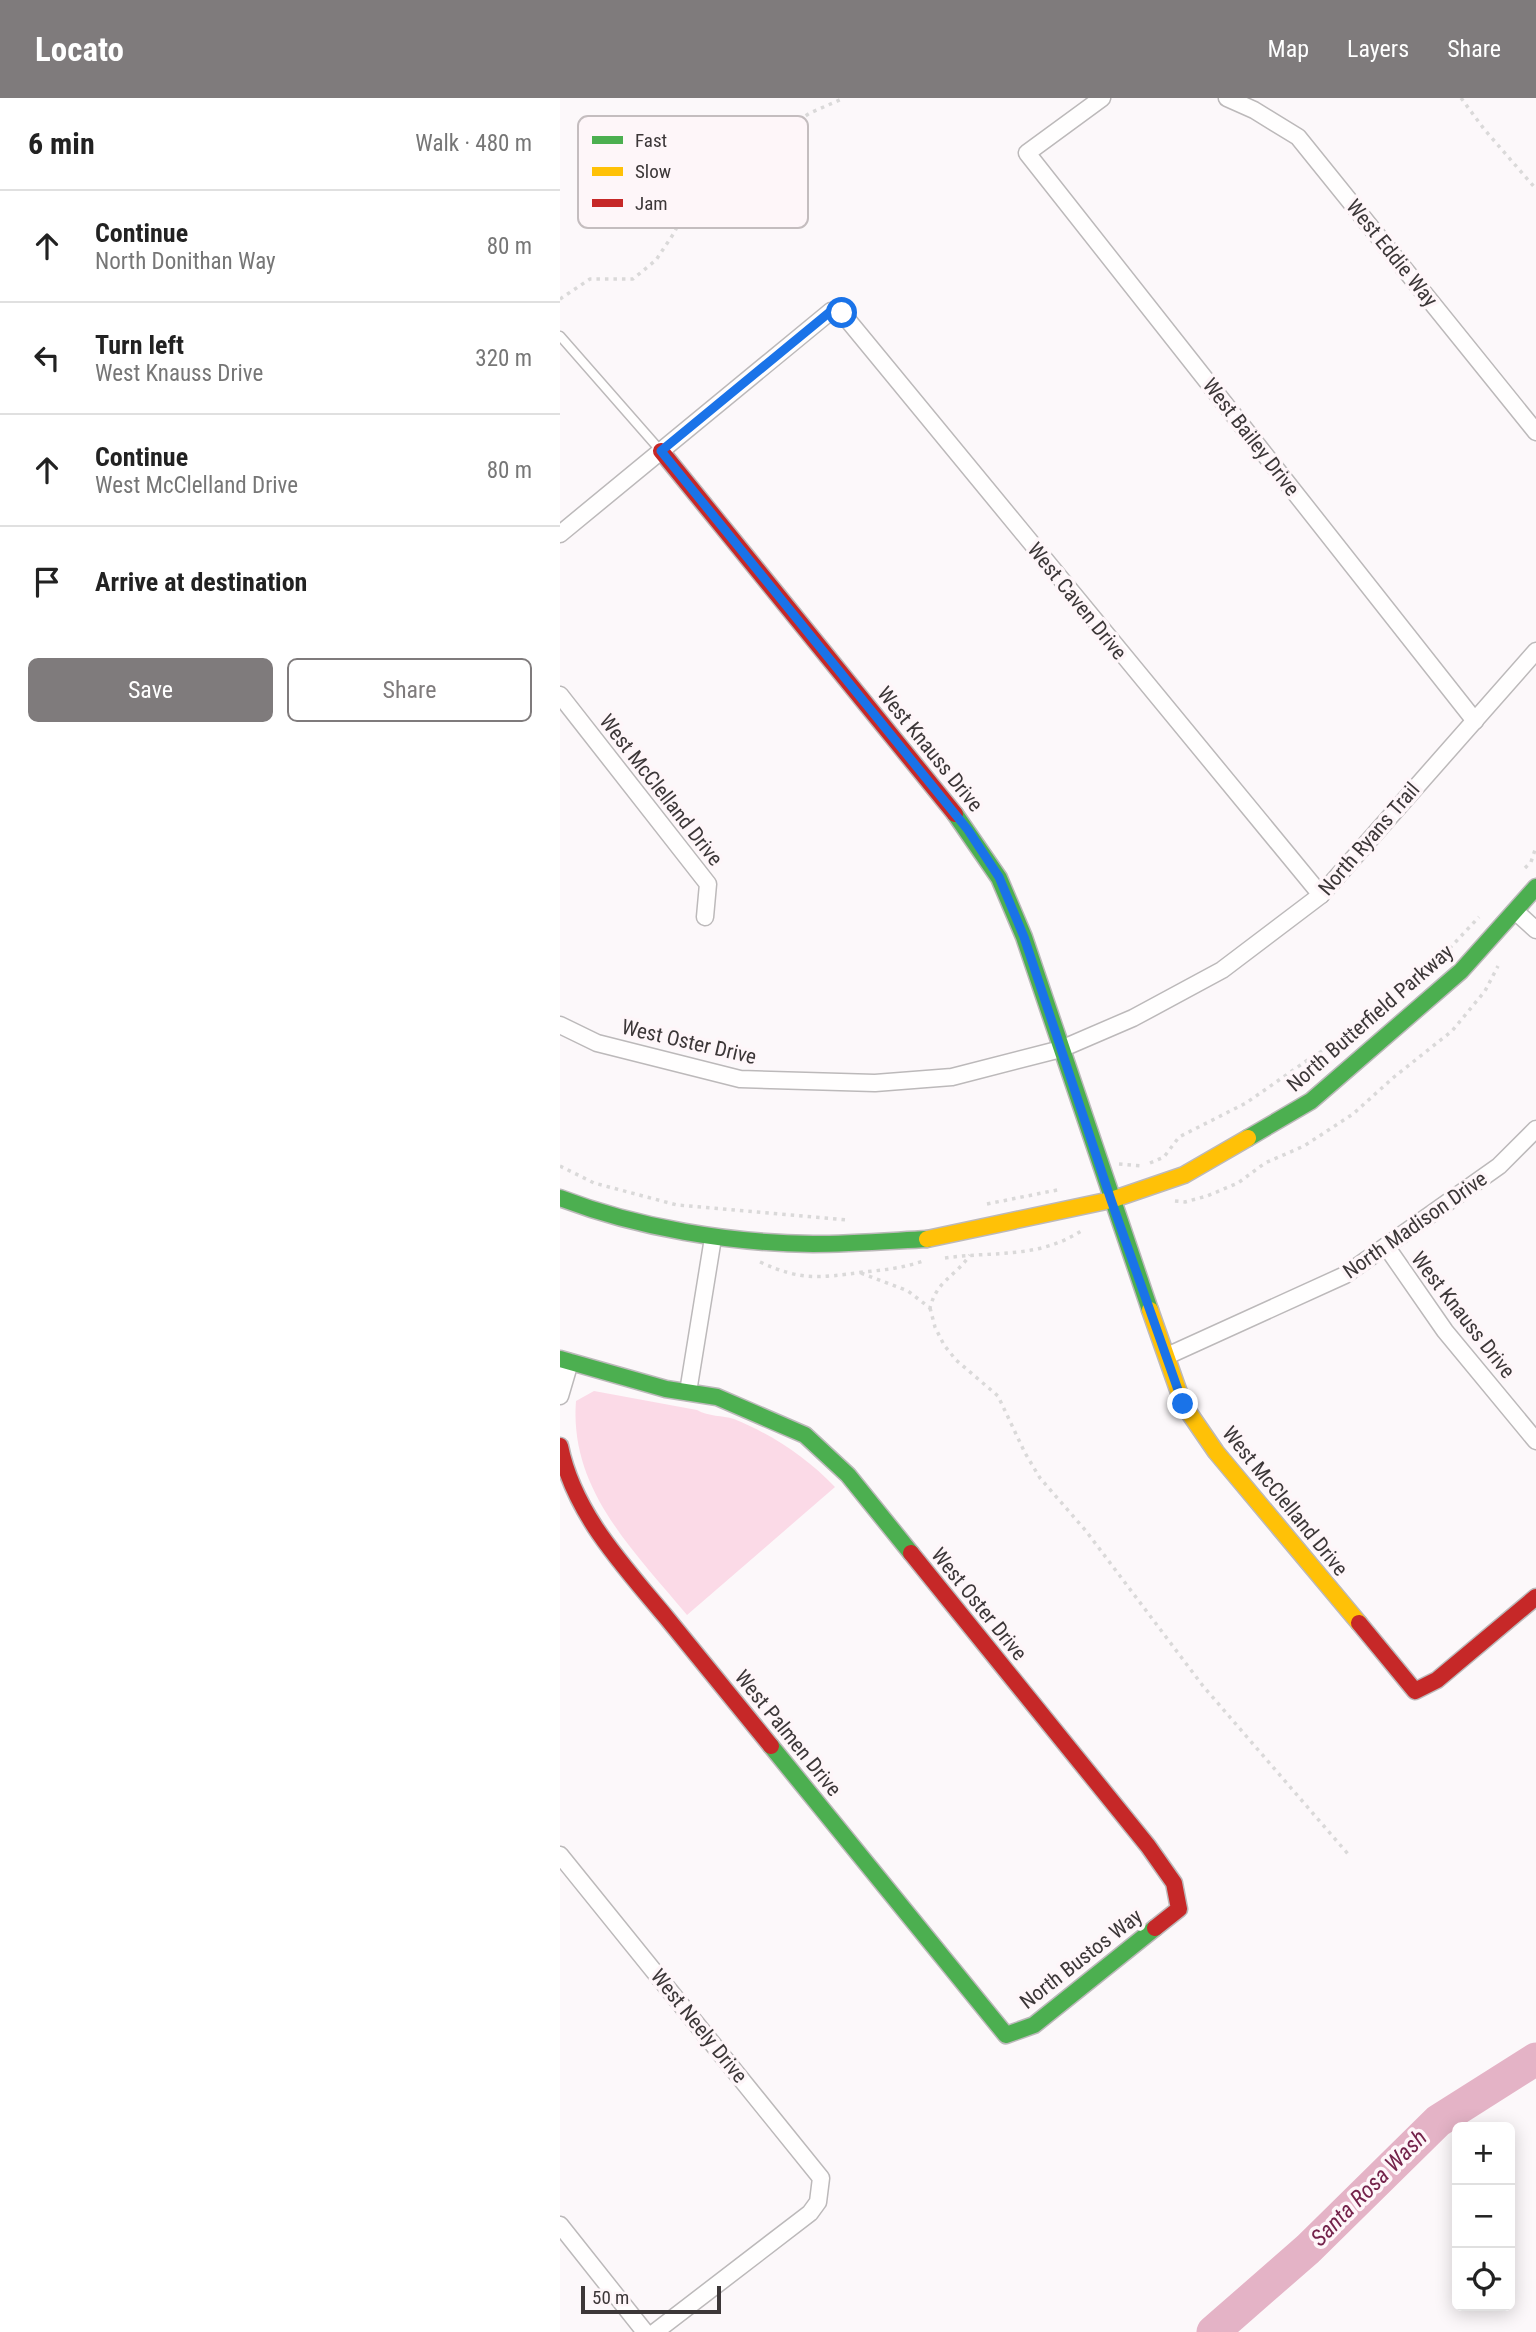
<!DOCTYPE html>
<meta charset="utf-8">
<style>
body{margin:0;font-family:"Roboto Condensed",sans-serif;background:#f6f6f6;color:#222}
.controls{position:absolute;right:21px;bottom:21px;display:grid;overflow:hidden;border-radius:10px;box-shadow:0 4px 18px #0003}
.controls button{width:63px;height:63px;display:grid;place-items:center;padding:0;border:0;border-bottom:2px solid #e0e0e0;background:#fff;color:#222;font:35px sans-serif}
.scale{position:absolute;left:21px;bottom:18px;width:140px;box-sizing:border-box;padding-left:7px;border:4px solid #3c3738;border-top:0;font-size:19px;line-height:24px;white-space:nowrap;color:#3c3738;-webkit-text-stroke:5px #fef6f9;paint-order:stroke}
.stop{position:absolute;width:21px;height:21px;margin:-16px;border:5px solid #1a73e8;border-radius:50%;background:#fff}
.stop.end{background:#1a73e8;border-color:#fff;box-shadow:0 2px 7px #0008}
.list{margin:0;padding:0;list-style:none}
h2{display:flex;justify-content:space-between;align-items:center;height:91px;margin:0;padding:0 28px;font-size:30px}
h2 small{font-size:23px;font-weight:400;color:#767676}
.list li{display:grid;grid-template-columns:46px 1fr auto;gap:21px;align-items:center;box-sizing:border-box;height:112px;padding:0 28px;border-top:2px solid #e0e0e0}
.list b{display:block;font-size:26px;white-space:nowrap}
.list p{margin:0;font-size:23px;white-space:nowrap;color:#767676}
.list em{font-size:23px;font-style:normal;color:#767676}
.actions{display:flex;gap:14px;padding:21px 28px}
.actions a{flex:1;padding:16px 0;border:2px solid #7f7b7c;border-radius:10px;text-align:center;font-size:24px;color:#7f7b7c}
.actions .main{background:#7f7b7c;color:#fff}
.icon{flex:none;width:38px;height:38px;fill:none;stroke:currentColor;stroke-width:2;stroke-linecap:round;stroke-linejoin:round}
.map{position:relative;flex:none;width:976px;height:2234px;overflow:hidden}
header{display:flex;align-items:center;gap:42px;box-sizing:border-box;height:98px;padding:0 35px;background:#7f7b7c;color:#fff}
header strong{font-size:33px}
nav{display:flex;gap:38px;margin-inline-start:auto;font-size:24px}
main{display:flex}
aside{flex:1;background:#fff}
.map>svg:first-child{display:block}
.green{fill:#fbdae7}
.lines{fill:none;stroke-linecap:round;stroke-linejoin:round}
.river{stroke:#e4b3c6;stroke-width:33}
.lane-casing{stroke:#bcb9ba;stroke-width:11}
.street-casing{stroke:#bcb9ba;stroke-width:19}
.fast-casing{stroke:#bcb9ba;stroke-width:19}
.slow-casing{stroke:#bcb9ba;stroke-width:19}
.jam-casing{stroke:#bcb9ba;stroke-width:19}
.path{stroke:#dad9d9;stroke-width:3.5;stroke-dasharray:3.5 5;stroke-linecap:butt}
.lane{stroke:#fffefe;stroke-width:8}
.street{stroke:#fffefe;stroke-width:16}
.fast{stroke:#4caf50;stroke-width:16}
.slow{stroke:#ffc107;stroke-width:16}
.jam{stroke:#c62828;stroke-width:16}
.route{stroke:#1a73e8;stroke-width:9}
.labels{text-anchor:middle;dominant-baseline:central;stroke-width:7;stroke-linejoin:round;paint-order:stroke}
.street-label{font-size:21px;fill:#3c3738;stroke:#fef6f9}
.water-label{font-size:23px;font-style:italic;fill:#74234b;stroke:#fef6f9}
.key{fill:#fef6f9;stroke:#c4bdbf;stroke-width:2}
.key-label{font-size:19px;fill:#3c3738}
</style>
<header>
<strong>Locato</strong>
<nav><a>Map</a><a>Layers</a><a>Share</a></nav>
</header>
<main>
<aside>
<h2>6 min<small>Walk · 480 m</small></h2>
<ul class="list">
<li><svg class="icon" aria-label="ahead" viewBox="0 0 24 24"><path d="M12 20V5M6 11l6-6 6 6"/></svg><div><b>Continue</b><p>North Donithan Way</p></div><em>80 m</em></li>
<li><svg class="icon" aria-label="left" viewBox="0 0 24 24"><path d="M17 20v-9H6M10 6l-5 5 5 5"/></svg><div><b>Turn left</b><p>West Knauss Drive</p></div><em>320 m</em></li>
<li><svg class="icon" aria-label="ahead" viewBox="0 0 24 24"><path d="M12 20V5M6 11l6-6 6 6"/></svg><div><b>Continue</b><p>West McClelland Drive</p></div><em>80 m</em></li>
<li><svg class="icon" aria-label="arrive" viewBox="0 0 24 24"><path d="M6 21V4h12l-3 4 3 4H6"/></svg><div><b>Arrive at destination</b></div></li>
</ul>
<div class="actions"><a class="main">Save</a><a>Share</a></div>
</aside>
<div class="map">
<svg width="976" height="2234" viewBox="0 0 976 2234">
<rect width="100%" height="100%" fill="#fcf8fa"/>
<path class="green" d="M34,1293L137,1312C149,1319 162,1317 174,1321C213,1337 246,1359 275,1389L127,1517C75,1454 9,1392 16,1303Z"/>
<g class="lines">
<path class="river" d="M653,2234L748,2151L878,2023L976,1961"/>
<g class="lane-casing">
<path id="lane" d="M0,238L100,352"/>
</g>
<g class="street-casing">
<g id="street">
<path d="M542,0L467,55L915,623"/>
<path d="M667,0L694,12L738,39L976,334"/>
<path d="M0,436L271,213L282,215L761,797"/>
<path d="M0,597L148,786L145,819"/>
<path d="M955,813L976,832"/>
<path d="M0,927L37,945L180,981L315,985L392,979L501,951L573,920L662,872L761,797L976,553"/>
<path d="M826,1148L885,1233L976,1343"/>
<path d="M607,1258L785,1177L939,1068L976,1031"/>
<path d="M128,1294L153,1140"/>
<path d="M0,1298L10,1264"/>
<path d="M0,1757L261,2080L258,2104L250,2115L95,2234"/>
<path d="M0,2127L85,2234"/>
</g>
</g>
<g class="fast-casing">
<g id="fast">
<path d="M395,716L439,780L464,839L590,1212"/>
<path d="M688,1040L751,1003L901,873L976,789"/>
<path d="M0,1100C78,1130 170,1145 253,1146C291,1146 329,1143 367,1141"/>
<path d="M0,1261L106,1291L157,1299L245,1337L288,1377L351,1455"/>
<path d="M211,1648L446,1937L474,1927L595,1830"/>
</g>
</g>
<g class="slow-casing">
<g id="slow">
<path d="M367,1141L551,1102L624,1077L688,1040"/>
<path d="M590,1212L623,1306L656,1354L799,1525"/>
</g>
</g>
<g class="jam-casing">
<g id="jam">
<path d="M101,353L395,716"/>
<path d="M0,1348C14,1416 63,1467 106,1519C141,1562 176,1605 211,1648"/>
<path d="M351,1455L588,1748L614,1785L619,1811L595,1830"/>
<path d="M799,1525L855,1593L877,1582L976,1499"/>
</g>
</g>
<g class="path">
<path d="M901,0L924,31L976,91"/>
<path d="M0,201L30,181H73L96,162L114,135L129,105L147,93L177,80L203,55L218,35L250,15L284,0"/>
<path d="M965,770L971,764L976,749"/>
<path d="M872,869L919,819"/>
<path d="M590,1065L604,1059L619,1039L686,1005L752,959L803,929"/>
<path d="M559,1066L583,1068"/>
<path d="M0,1068L34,1085L117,1107L288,1122"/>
<path d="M615,1103L625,1104L647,1098L678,1085L705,1065L744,1048L793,1016L834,979L892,933L925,893L938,868"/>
<path d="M427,1106L502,1091"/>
<path d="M385,1160C433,1153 478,1161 521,1133"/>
<path d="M200,1164C242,1183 259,1180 303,1174C324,1172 343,1170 363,1163"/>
<path d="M301,1175L348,1193L370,1210C377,1182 395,1179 410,1157"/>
<path d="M370,1210L375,1229L384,1247L396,1262L438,1298L465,1355L480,1380L526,1433L643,1588L788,1756"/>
</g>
<use href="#lane" class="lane"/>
<use href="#street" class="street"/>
<use href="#fast" class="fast"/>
<use href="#slow" class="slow"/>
<use href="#jam" class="jam"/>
</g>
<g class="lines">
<path class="route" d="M282,215L271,213L101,353L408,732L439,779L464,839L551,1102L623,1306"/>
</g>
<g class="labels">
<g class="street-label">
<text transform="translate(832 155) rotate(51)">West Eddie Way</text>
<text transform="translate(691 339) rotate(52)">West Bailey Drive</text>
<text transform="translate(517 503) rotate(51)">West Caven Drive</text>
<text transform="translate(370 651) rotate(51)">West Knauss Drive</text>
<text transform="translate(101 692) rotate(52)">West McClelland Drive</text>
<text transform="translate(809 741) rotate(-49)">North Ryans Trail</text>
<text transform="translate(810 920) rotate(-41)">North Butterfield Parkway</text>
<text transform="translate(129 944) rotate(13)">West Oster Drive</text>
<text transform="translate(855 1127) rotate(-35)">North Madison Drive</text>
<text transform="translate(903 1217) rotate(52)">West Knauss Drive</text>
<text transform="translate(725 1403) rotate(51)">West McClelland Drive</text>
<text transform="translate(419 1506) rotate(51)">West Oster Drive</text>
<text transform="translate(228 1635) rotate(51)">West Palmen Drive</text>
<text transform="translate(521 1861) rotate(-38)">North Bustos Way</text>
<text transform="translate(139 1928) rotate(51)">West Neely Drive</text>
</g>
<g class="water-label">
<text transform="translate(809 2090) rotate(-45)">Santa Rosa Wash</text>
</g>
</g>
<rect x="18" y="18" width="230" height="112" rx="10" class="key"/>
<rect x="32" y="38" width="31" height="8" fill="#4caf50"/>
<rect x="32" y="69" width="31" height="9" fill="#ffc107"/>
<rect x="32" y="101" width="31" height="8" fill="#c62828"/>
<g class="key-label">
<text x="75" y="49">Fast</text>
<text x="75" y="80">Slow</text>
<text x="75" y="112">Jam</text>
</g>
</svg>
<div class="controls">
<button>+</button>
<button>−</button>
<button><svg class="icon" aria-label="locate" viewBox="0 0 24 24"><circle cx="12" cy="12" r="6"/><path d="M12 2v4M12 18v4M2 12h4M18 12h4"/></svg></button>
</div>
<div class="scale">50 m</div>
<div class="stop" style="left:282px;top:215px"></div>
<div class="stop end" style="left:623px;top:1306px"></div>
</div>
</main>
